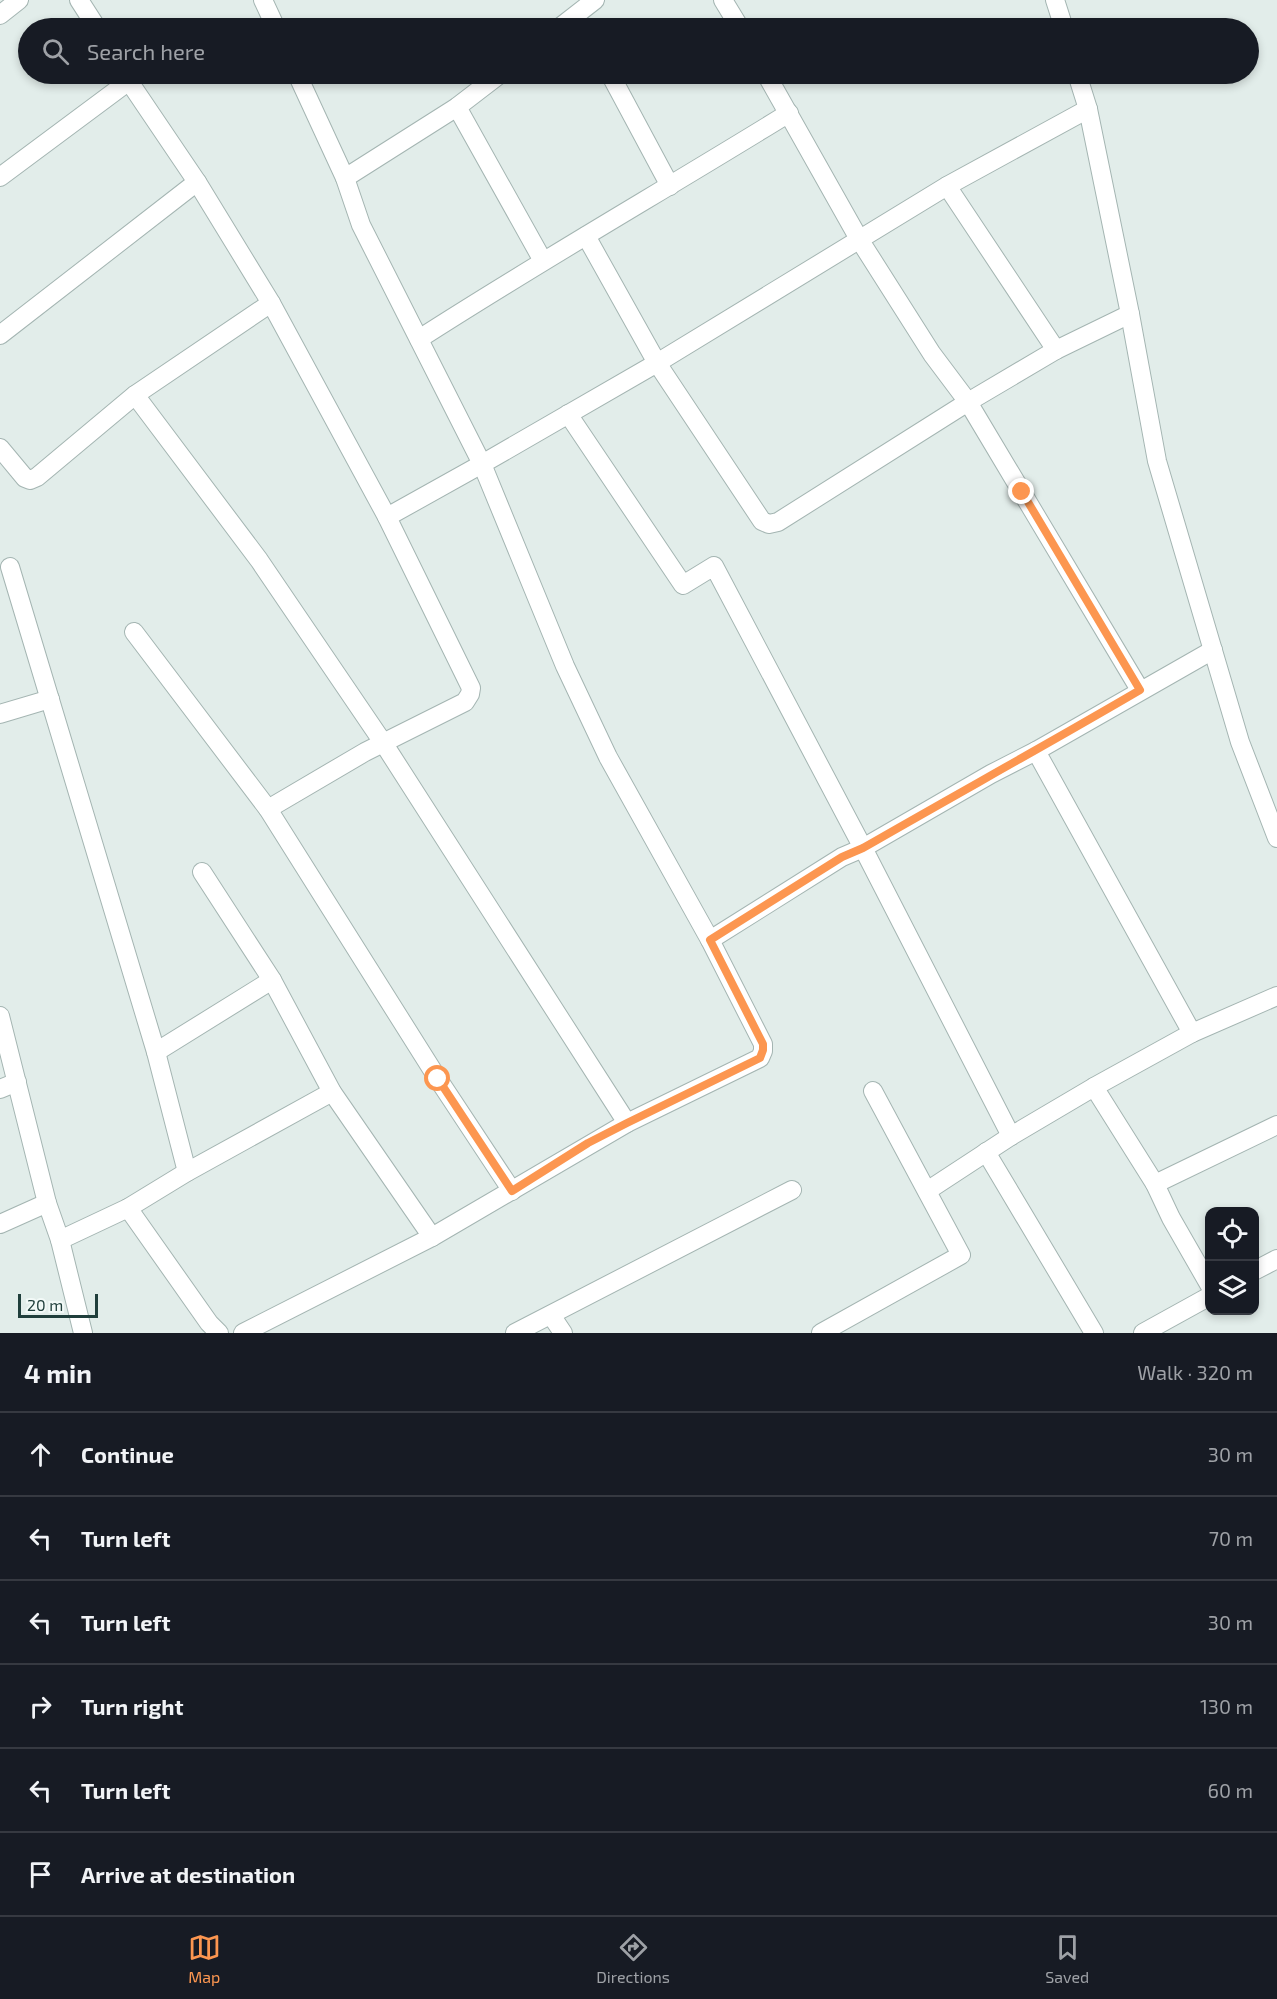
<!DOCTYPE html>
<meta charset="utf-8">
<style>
body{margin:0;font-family:"Exo 2",sans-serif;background:#20242c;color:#f1f3f6}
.controls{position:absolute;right:18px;bottom:18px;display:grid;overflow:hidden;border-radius:12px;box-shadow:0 3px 9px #0003}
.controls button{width:54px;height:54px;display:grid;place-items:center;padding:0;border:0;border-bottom:2px solid #363941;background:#171b24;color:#f1f3f6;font:30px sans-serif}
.scale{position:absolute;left:18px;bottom:15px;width:80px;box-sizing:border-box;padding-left:6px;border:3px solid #203f3c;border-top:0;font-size:16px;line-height:21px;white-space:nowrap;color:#203f3c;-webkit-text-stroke:4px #f2f9f7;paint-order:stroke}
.stop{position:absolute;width:18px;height:18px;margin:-14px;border:4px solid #fc9650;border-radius:50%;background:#fff}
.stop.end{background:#fc9650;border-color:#fff;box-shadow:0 2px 6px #0008}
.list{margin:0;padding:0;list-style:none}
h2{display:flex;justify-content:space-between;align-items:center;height:78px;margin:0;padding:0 24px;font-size:26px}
h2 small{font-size:20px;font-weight:400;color:#9ea1a6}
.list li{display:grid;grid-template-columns:39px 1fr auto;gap:18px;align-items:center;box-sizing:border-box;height:84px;padding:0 24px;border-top:2px solid #363941}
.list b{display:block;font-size:22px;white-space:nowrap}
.list em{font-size:20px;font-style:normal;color:#9ea1a6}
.icon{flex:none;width:33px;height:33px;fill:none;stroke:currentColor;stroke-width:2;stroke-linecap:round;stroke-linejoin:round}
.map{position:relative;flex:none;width:1277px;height:1333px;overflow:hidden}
.search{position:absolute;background:#171b24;box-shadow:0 3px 9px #0003;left:18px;right:18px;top:18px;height:66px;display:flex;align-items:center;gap:15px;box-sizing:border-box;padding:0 21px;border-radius:33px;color:#9ea1a6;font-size:22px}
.sheet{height:582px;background:#171b24}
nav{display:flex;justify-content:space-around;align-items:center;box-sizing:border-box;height:84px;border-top:2px solid #363941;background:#171b24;font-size:16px;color:#9ea1a6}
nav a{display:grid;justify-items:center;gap:3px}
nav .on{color:#fc9650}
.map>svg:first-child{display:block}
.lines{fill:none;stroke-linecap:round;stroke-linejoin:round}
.minor-casing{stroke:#a4b5b2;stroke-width:20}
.tertiary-casing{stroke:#a4b5b2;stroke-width:20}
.minor{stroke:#fff;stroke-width:18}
.tertiary{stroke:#fff;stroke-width:18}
.route{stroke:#fc9650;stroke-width:8}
</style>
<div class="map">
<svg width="1277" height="1333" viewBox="0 0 1277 1333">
<rect width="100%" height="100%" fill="#e2edea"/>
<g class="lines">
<g class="minor-casing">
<g id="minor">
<path d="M79,0L97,28"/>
<path d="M263,0L276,28"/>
<path d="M723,0L740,28"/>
<path d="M1055,0L1064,28"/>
<path d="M0,15L19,0"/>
<path d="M559,28L595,0"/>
<path d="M124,74L197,182L271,303L387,517L471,688L470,694L465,702L365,752L268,809"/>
<path d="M610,74L670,186"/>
<path d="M766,74L859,239L932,354L968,402L1140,690"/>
<path d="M1077,74L1088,109L1130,314L1157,461L1240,742L1277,838"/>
<path d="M457,107L543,261"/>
<path d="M0,177L129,81"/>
<path d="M345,178L457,107L500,74"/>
<path d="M947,186L1056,350"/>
<path d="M586,236L657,363L762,521L769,524L778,522L968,402L1056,350L1130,314"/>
<path d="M0,335L197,182"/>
<path d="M419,339C540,261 666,189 789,113"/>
<path d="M135,395L259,560L384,744L627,1123"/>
<path d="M568,414L683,585L714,566L863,848L1011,1136"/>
<path d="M0,448L25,478L30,480L37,477L135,395L271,303"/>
<path d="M387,517L482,464L657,363L947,186L1088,109"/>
<path d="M10,567L156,1052L187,1172"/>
<path d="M134,632L268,809L438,1079L512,1191"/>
<path d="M0,714L50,699"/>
<path d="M1036,751L1192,1033"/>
<path d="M202,872L272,980L332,1092L432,1237"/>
<path d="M710,940L842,857L863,848L991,774L1036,751L1213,650"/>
<path d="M156,1052L272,980"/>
<path d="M1094,1087L1155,1184L1171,1218L1210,1286"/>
<path d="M0,1089L17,1082"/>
<path d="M986,1152L1094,1333"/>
<path d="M1155,1184L1277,1125"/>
<path d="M927,1191L1011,1136L1094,1087L1192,1033L1277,996"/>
<path d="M128,1208L209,1323L219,1333"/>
<path d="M0,1224L47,1203"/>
<path d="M60,1240L128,1208L187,1172L332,1092"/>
<path d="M1254,1271L1277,1259"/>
<path d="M551,1315L563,1333"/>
<path d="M243,1333L432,1237L627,1123L760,1058L763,1051V1044L710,940L608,757L565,666L482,464L361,225L345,178L297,74"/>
<path d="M515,1333L792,1190"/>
<path d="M821,1333L961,1255L873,1091"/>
<path d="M1143,1333L1210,1296"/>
</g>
</g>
<g class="tertiary-casing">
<path id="tertiary" d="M0,1016L47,1203L60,1240L83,1333"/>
</g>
<use href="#minor" class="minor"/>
<use href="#tertiary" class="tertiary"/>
</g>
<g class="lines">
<path class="route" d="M438,1079L512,1191L588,1143L627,1123L760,1058L763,1050V1044L710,940L842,857L863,848C955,795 1048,744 1140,690L1022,492"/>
</g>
</svg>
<div class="controls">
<button><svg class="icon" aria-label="locate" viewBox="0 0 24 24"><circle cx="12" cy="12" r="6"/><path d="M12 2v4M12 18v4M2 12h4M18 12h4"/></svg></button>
<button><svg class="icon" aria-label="layers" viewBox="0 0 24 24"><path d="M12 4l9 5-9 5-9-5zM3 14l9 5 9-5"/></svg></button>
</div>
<div class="scale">20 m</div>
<div class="stop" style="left:438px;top:1079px"></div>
<div class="stop end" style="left:1022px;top:492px"></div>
<div class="search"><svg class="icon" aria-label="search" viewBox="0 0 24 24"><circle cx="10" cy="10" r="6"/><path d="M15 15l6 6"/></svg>Search here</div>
</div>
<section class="sheet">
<h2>4 min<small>Walk · 320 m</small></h2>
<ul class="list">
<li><svg class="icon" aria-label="ahead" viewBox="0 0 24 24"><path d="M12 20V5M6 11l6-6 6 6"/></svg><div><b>Continue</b></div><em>30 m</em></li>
<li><svg class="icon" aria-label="left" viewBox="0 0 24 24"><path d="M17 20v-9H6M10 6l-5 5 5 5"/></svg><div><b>Turn left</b></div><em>70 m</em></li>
<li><svg class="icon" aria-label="left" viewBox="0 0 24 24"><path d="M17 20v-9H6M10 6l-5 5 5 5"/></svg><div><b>Turn left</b></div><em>30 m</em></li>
<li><svg class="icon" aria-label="right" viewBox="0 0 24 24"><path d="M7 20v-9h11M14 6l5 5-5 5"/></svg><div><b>Turn right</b></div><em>130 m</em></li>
<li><svg class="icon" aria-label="left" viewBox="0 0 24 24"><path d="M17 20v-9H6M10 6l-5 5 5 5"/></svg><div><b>Turn left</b></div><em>60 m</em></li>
<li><svg class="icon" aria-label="arrive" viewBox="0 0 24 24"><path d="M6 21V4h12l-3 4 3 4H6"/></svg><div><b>Arrive at destination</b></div></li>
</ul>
</section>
<nav>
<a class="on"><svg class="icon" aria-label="map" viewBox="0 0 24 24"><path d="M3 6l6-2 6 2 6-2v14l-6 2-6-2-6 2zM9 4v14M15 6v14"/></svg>Map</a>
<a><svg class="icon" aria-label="directions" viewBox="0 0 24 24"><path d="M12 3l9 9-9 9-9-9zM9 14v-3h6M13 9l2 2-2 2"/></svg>Directions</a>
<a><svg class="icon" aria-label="saved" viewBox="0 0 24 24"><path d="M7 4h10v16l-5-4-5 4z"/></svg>Saved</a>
</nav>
